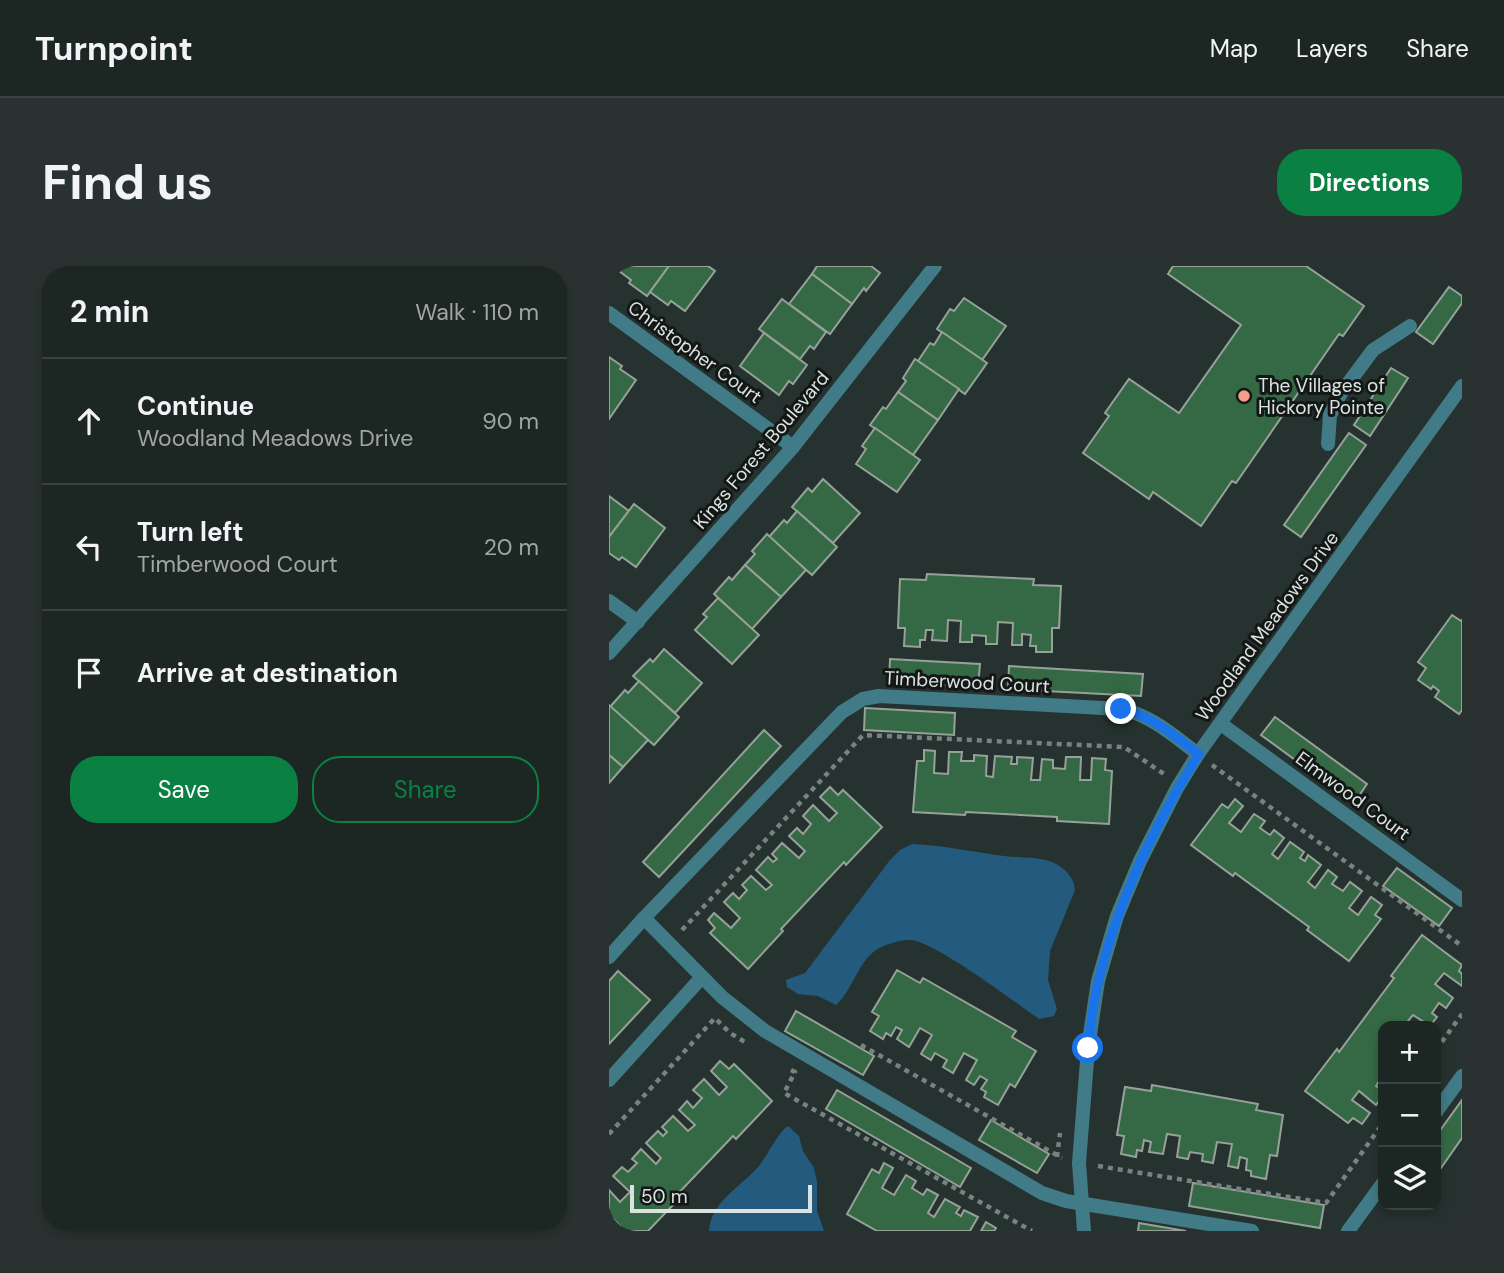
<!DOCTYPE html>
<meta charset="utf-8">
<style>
body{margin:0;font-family:"DM Sans",sans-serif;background:#293230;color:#f1f3f6}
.controls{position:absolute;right:21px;bottom:21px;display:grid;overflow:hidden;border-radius:14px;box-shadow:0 4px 10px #0003}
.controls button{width:63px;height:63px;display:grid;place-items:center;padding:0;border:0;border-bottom:2px solid #3a4341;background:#1c2623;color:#f1f3f6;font:35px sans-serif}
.scale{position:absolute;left:21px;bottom:18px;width:182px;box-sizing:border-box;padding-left:7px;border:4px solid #dbe3e1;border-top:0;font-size:19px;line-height:24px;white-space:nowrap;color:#dbe3e1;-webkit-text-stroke:5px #131817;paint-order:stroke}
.stop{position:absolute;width:21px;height:21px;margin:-16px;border:5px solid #1a73e8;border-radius:50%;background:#fff}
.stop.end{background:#1a73e8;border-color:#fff;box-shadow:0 2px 7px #0008}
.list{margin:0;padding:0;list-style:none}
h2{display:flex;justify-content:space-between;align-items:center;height:91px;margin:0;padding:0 28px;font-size:30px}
h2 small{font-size:23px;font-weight:400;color:#a0a5a6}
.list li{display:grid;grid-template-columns:46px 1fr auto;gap:21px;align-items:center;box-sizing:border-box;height:126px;padding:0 28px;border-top:2px solid #3a4341}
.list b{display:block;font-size:26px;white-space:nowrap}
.list p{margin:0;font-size:23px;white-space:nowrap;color:#a0a5a6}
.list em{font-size:23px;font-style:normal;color:#a0a5a6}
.actions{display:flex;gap:14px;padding:21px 28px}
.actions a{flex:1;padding:16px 0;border:2px solid #0b8043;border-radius:28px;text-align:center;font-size:24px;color:#0b8043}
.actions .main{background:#0b8043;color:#fff}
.icon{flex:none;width:38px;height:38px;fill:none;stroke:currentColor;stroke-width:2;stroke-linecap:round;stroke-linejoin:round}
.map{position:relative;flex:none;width:853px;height:965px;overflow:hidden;border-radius:28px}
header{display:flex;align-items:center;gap:42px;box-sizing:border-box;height:98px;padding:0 35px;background:#1c2623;border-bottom:2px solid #3a4341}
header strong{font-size:33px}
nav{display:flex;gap:38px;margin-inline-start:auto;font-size:24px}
.intro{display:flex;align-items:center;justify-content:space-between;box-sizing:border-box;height:168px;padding:0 42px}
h1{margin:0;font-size:49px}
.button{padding:18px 32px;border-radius:28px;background:#0b8043;color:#fff;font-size:24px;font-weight:700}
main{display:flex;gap:42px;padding:0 42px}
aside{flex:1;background:#1c2623;border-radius:28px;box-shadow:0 4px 10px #0003}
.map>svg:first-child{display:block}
.water{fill:#245a7d}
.building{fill:#356945;stroke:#97a199;stroke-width:2}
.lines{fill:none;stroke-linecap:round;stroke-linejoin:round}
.path{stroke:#788280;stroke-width:4.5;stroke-dasharray:5 5;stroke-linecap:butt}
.service{stroke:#417b87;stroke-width:14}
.minor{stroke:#417b87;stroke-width:14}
.route{stroke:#1a73e8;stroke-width:9}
.poi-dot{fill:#f49e89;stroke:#131817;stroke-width:2.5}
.labels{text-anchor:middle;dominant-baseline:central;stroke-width:6;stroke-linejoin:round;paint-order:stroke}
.street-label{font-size:19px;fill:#dbe3e1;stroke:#131817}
.poi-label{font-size:19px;fill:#dbe3e1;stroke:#131817;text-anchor:start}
</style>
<header>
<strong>Turnpoint</strong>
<nav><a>Map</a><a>Layers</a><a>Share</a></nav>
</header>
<div class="intro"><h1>Find us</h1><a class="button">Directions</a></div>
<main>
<aside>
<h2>2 min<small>Walk · 110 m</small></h2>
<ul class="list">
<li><svg class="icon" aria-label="ahead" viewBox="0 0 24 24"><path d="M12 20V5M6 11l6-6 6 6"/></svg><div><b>Continue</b><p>Woodland Meadows Drive</p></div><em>90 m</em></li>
<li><svg class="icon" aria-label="left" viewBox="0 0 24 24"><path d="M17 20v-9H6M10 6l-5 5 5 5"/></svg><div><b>Turn left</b><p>Timberwood Court</p></div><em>20 m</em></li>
<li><svg class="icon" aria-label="arrive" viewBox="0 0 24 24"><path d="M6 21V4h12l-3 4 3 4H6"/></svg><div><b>Arrive at destination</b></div></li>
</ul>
<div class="actions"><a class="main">Save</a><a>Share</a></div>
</aside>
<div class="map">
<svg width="853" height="965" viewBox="0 0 853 965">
<rect width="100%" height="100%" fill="#26322f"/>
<g class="water">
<path d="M303,578C334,579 364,586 395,590C411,592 427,590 443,596C455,601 465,611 466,624L441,685L439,714L448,743L445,750L430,753C407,737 323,673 300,674C288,674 269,680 260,690C247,704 242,725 227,739L209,730L189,728L178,721L177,714L196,707L281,594L291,584Z"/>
<path d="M179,860L190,870L194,885L205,902L208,916V945L215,965H100C102,935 132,921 150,900C158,890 170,865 179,860Z"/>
</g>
<g class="building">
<path d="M7,0H60L38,30L20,17L22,14L6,2Z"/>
<path d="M60,0H99L106,5L76,45L62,35L59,39L41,26Z"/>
<path d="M208,0H262L271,7L257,25L255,22L243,38L203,8Z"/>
<path d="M564,0H697L755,40L734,70L730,68L627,217L623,215L592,260L544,226L540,233L474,187L500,150L496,147L520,113L570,147L632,59L559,8Z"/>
<path d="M203,8L243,38L221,68L180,38Z"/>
<path d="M840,21L853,30V37L824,78L807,66Z"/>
<path d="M355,32L397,60L373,94L328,63L341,43L345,45Z"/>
<path d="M173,33L217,66L205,83L201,80L191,93L150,63Z"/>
<path d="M333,66L378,97L356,128L309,95L321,77L325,79Z"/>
<path d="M155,67L198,99L184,118L180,115L170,129L131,100Z"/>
<path d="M0,91L13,100L11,103L27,114L0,153Z"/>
<path d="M306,93L350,123L329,154L289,126L297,115L294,112Z"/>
<path d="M782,102L799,112L761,170L745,159Z"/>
<path d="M289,126L329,154L304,189L261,159L274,141L277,143Z"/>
<path d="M266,162L311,194L288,226L247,198L257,183L253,180Z"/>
<path d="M740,167L757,179L692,271L675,259Z"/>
<path d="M214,213L251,247L224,277L183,241L199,222L203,226Z"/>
<path d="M0,230L20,245L0,271Z"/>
<path d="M25,238L56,262L27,301L13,291L10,294L0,287V271Z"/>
<path d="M188,245L228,281L203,309L160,271L175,254L178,257Z"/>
<path d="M158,268L197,304L172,331L136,299L146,288L143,285Z"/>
<path d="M136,299L172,331L143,363L105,328L120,311L123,314Z"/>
<path d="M318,308L425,313L424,319L452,320L450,362H443V386H427V380H421L422,369L413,368V379H403L404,357L389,356L388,378H377V370L363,369V376H351L352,355L339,354L338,375L323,374L324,364H317L316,374H311V381L295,380L296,362H289L291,313L317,314Z"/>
<path d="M109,332L150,369L123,398L86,364L98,351L94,348Z"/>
<path d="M843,349L852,355L853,354V444L850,448L826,431L830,425L824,420L822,423L809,414L817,402L809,396Z"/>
<path d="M55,383L93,417L66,447L24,410L41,393L44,396Z"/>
<path d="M281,393L371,398L369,421L280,416Z"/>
<path d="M400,400L534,408L532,430L399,423Z"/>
<path d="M30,415L70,451L45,479L1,441L16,424L19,427Z"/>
<path d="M0,439L39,474L14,501L0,489Z"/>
<path d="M256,442L346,447L345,469L255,464Z"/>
<path d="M666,451L758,518L745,537L652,469Z"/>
<path d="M155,464L172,480L50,611L34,596Z"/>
<path d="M315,484L326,485L325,507L339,508L340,486H353L352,495H365V489L378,490L377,510L384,511L386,490L403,491L402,498H408V491L424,492L422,514H431L433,493L444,494V502L456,503L457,491H472L471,514H482L483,492L497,493L496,504L503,505L500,558L448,555V551L357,546L356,549L304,546L308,495H315Z"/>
<path d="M0,489L14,501L0,517Z"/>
<path d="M221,521L229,529L234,524L273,561L237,599L235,596L172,663L174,665L139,703L101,667L106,662L99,654L105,647L122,662L131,652L115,636L124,627L130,633L138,624L133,619L142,610L157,624L163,619L147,604L159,591L164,596L168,593L163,588L173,577L190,592L196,585L180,570L188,562L194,568L202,558L194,550L204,539L220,555L228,547L211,531Z"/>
<path d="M626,533L634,540L620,557L632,566L645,548L656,555L651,562L661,569L665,564L675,572L663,588L669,593L681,576L695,586L691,592L696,595L699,589L712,599L699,616L706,622L719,604L728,611L723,618L734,625L741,616L753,625L740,642L749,649L762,631L773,639L766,649L772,653L740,695L698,664L700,661L626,607L624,610L582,579L613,538L619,542Z"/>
<path d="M788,602L843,642L830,660L774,620Z"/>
<path d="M813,669L853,699L850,705L853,708V720L835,707L826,718L844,732L837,742L830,737L823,747L828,751L821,760L804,749L799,755L806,760H774V787L771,792L774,795V809L767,820L774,825V829L767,839L750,825L743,834L761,847L753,858L744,852L739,857L696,825L728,783L730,786L785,712L782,710Z"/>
<path d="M288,704L311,717L314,712L407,765L403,771L427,785L406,821L401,818L389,839L375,831L377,826L372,823L378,814L371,810L365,819L357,814L368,794L355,787L344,807L334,801L338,794L326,787L322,794L312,788L323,769L311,762L300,781L288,773L293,764L287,761L282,770L277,767L274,773L261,765L270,750L263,746Z"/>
<path d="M9,705L41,734L0,778V715Z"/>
<path d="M187,745L265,790L254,809L176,765Z"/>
<path d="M111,795L120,803L125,798L163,835L127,873L124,870L61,936L64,939L39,965H16L0,949V924L11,936L21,926L4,910L13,901L19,906L28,897L23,893L32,883L47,898L52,892L37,877L49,865L54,870L58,866L53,861L64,850L79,865L86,859L70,844L78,835L84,842L93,832L84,824L95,813L110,829L118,821L102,805Z"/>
<path d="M543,819L649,838L647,844L674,849L668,890L661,889L657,913L642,910V905L637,904L638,893L631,891L629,902L619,900L623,878L608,876L604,897L593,895L594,888L581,886L579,893L568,891L571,870L558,868L554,888L540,886L542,876L535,874L533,885L528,884L527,891L512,888L515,870L508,869L516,821L542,825Z"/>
<path d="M228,824L362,902L351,921L217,843Z"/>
<path d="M853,834V872L827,909V870Z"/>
<path d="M382,854L440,888L428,907L370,874Z"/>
<path d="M275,897L284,902L273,922L285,929L297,909L307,915L303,922L314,929L318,923L329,929L319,947L325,951L336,933L351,941L347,947L352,950L355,944L369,951L361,965H268L238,948L263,903L270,907Z"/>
<path d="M584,917L715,939L711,962L580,940Z"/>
<path d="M377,956L387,962L385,965H372Z"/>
<path d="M530,957L577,965H529Z"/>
</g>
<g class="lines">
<g class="path">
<path d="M603,499L853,680"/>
<path d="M73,664L254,469L515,481L555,508"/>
<path d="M252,779L453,892"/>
<path d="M827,784L853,748"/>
<path d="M182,804L186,806L175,827L423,965"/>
<path d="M0,868L106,752L121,767L136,776"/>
<path d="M448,891L451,867"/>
<path d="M489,900L717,937L774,857"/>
</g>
<g class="service">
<path d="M719,178L721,149L732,127L764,84L801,60"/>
<path d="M0,691L35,652"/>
<path d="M0,814L93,711"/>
</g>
<g class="minor">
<path d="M0,47L184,181"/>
<path d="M0,335L29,356"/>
<path d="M0,387L184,181L326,0"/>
<path d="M612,458L853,634"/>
<path d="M589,488C565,470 542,449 512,443L270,430L254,433L233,446L35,652L113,731L156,765L433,927L457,935L643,965"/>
<path d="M827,846L853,810"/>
<path d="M475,965L470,897L479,782L489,715L508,650L531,595L568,522L589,488L853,120"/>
<path d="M739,965L774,917"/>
</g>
</g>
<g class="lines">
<path class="route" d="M479,782C482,759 484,735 490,713C510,632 546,558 590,488C565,470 542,449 512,443"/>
</g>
<circle class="poi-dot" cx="635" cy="130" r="7"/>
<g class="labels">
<g class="street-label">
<text transform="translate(86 86) rotate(36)">Christopher Court</text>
<text transform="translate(152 184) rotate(-50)">Kings Forest Boulevard</text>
<text transform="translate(658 360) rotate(-54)">Woodland Meadows Drive</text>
<text transform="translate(358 416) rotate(3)">Timberwood Court</text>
<text transform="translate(744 530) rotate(36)">Elmwood Court</text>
</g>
<g class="poi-label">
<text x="649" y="119">The Villages of<tspan x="649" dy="22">Hickory Pointe</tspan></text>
</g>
</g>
</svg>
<div class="controls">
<button>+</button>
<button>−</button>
<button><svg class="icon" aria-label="layers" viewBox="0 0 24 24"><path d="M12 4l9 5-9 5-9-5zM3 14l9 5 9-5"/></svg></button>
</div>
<div class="scale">50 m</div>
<div class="stop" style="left:479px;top:782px"></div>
<div class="stop end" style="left:512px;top:443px"></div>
</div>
</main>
